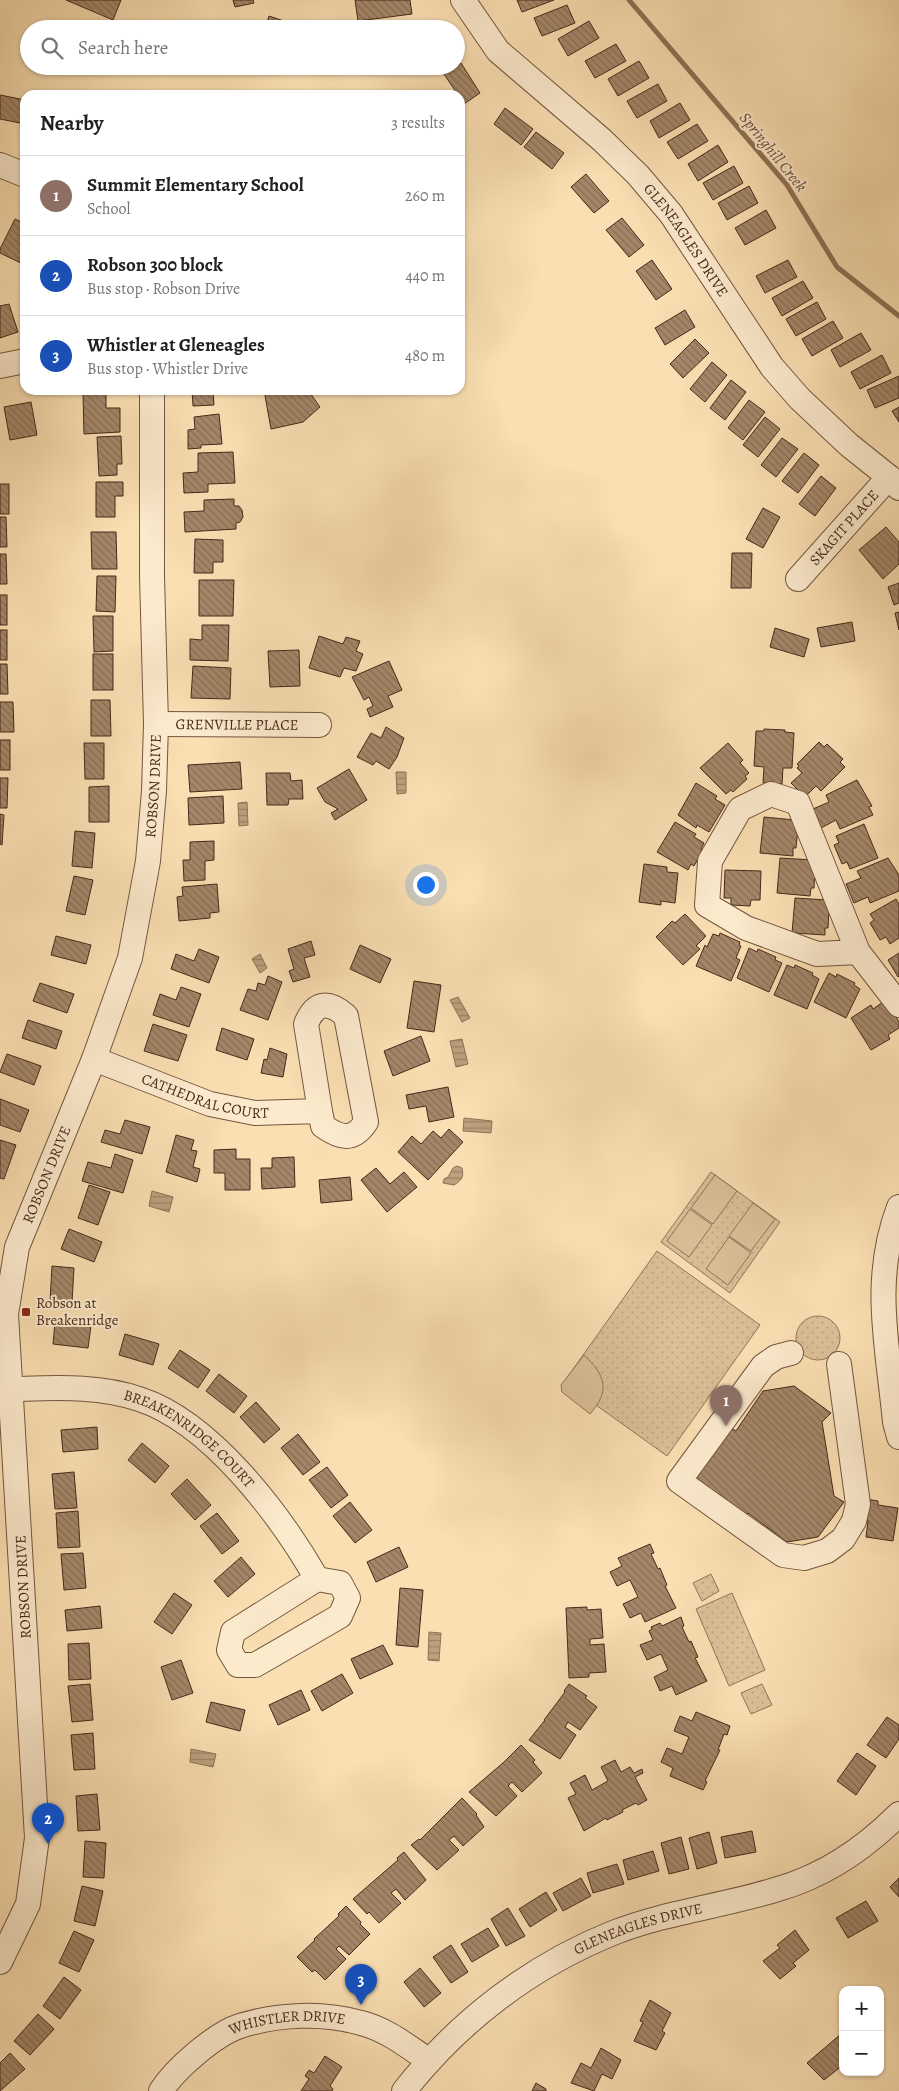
<!DOCTYPE html>
<meta charset="utf-8">
<style>
body{margin:0;font-family:Alegreya,serif;background:#f6f6f6;color:#202124}
.controls{position:absolute;right:15px;bottom:15px;display:grid;overflow:hidden;border-radius:10px;box-shadow:0 1px 4px #0004}
.controls button{width:45px;height:45px;display:grid;place-items:center;padding:0;border:0;border-bottom:1px solid #e0e0e0;background:#fff;color:#202124;font:25px sans-serif}
.you{position:absolute;left:425px;top:884px;width:18px;height:18px;margin:-12px;border:4px solid #fff;border-radius:50%;background:#1a73e8;box-shadow:0 0 0 8px #1a73e833}
.badge{display:grid;place-items:center;width:32px;height:32px;border-radius:50%;background:#8f2418;color:#fff;font-size:16px;font-weight:700}
.pin{position:absolute;translate:-50% -41px;filter:drop-shadow(0 1px 2px #0008)}
.pin::after{content:'';position:absolute;top:26px;width:18px;height:15px;background:inherit;clip-path:polygon(0 0,100% 0,50% 100%)}
.list{margin:0;padding:0;list-style:none}
h2{display:flex;justify-content:space-between;align-items:center;height:65px;margin:0;padding:0 20px;font-size:21px}
h2 small{font-size:16px;font-weight:400;color:#757577}
.list li{display:grid;grid-template-columns:32px 1fr auto;gap:15px;align-items:center;box-sizing:border-box;height:80px;padding:0 20px;border-top:1px solid #e0e0e0}
.list b{display:block;font-size:19px;white-space:nowrap}
.list p{margin:0;font-size:16px;white-space:nowrap;color:#757577}
.list em{font-size:16px;font-style:normal;color:#757577}
.icon{flex:none;width:28px;height:28px;fill:none;stroke:currentColor;stroke-width:2;stroke-linecap:round;stroke-linejoin:round}
.map{position:relative;flex:none;width:899px;height:2091px;overflow:hidden}
.search{position:absolute;background:#fff;box-shadow:0 1px 4px #0004;left:20px;top:20px;width:445px;height:55px;display:flex;align-items:center;gap:12px;box-sizing:border-box;padding:0 18px;border-radius:28px;color:#757577;font-size:19px}
.panel{position:absolute;background:#fff;box-shadow:0 1px 4px #0004;left:20px;top:90px;width:445px;height:305px;border-radius:15px}
.map>svg:first-child{display:block}
.green{fill:url(#green-dots);stroke:#927459}
.pitch{fill:#dcc098;stroke:#927459}
.water{fill:url(#water-rules);stroke:#8e7156}
.lines{fill:none;stroke-linecap:round;stroke-linejoin:round}
.stream{stroke:#8e7156;stroke-width:5}
.building{fill:url(#building-back-hatch);stroke:#47281a}
.minor-casing{stroke:#745640;stroke-width:26}
.minor{stroke:#fceacd;stroke-width:24}
.poi-dot{fill:#8f2418;stroke:#fceacd;stroke-width:2}
.labels{text-anchor:middle;dominant-baseline:central;stroke-width:4;stroke-linejoin:round;paint-order:stroke}
.street-label{font-size:15px;fill:#47281a;stroke:#fceacd}
.poi-label{font-size:15px;fill:#47281a;stroke:#fceacd;text-anchor:start}
.water-label{font-size:16px;font-style:italic;fill:#6a4c38;stroke:#fceacd}
</style>
<div class="map">
<svg width="899" height="2091" viewBox="0 0 899 2091">
<defs>
<pattern id="green-dots" width="8" height="8" patternUnits="userSpaceOnUse" patternTransform="scale(1.25)"><rect width="8" height="8" fill="#dcc098"/><path d="M2 2h.1M6 6h.1" fill="none" stroke="#bea582" stroke-width="1.8" stroke-linecap="round"/></pattern>
<pattern id="water-rules" width="6" height="5" patternUnits="userSpaceOnUse" patternTransform="scale(1.25)"><rect width="6" height="5" fill="#bda17e"/><path d="M0 2.5h6" fill="none" stroke="#9b8366"/></pattern>
<pattern id="building-back-hatch" width="6" height="6" patternUnits="userSpaceOnUse" patternTransform="scale(1.25)"><rect width="6" height="6" fill="#a48769"/><path d="M-1 5l2 2M0 0l6 6M5-1l2 2" fill="none" stroke="#876e56"/></pattern>
</defs>
<rect width="100%" height="100%" fill="#fadfb2"/>
<filter id="stains"><feTurbulence type="fractalNoise" baseFrequency=".004" numOctaves="4"/><feColorMatrix values="0 0 0 0 .2 0 0 0 0 .09 0 0 0 0 .02 0 0 0 .5 -.17"/></filter>
<radialGradient id="worn" r=".72"><stop offset=".6" stop-color="#630" stop-opacity="0"/><stop offset="1" stop-color="#630" stop-opacity=".3"/></radialGradient>
<g class="green">
<path d="M711,1172L780,1222L730,1293L661,1242Z"/>
<path d="M657,1251L760,1325L667,1456L564,1382Z"/>
<circle cx="818" cy="1338" r="22"/>
<path d="M711,1574L719,1591L702,1601L693,1583Z"/>
<path d="M732,1593L765,1670L729,1686L696,1609Z"/>
<path d="M762,1684L772,1705L751,1714L741,1693Z"/>
</g>
<g class="pitch">
<path d="M715,1175L737,1191L713,1224L691,1208Z"/>
<path d="M753,1203L775,1219L751,1251L729,1236Z"/>
<path d="M690,1209L712,1225L689,1257L667,1241Z"/>
<path d="M729,1237L751,1253L728,1285L706,1269Z"/>
<path d="M584,1355C605,1375 611,1390 590,1414L562,1392L561,1385Z"/>
</g>
<g class="water">
<path d="M396,772H406V793L397,794Z"/>
<path d="M247,802L248,825L239,826L238,803Z"/>
<path d="M260,954L267,968L260,973L252,959Z"/>
<path d="M458,997L470,1018L462,1022L450,1000Z"/>
<path d="M462,1039L468,1064L456,1067L450,1041Z"/>
<path d="M464,1118L492,1121L491,1133L463,1131Z"/>
<path d="M457,1166L462,1168C464,1177 462,1180 454,1185L443,1183L444,1179L448,1177L453,1168Z"/>
<path d="M152,1191L173,1197L169,1212L149,1206Z"/>
<path d="M429,1632L441,1633L439,1661L428,1660Z"/>
<path d="M191,1749L216,1754L213,1767L190,1762Z"/>
</g>
<g class="lines">
<path class="stream" d="M629,0L787,185L837,267L899,316"/>
</g>
<g class="building">
<path d="M66,0H121L113,20Z"/>
<path d="M233,0H253L254,3L235,7Z"/>
<path d="M355,0H410L412,14L358,21Z"/>
<path d="M517,0H554L522,12Z"/>
<path d="M567,5L575,23L542,36L534,18Z"/>
<path d="M269,16L302,27V29H265Z"/>
<path d="M589,21L599,38L568,56L558,39Z"/>
<path d="M307,24L339,29H306Z"/>
<path d="M616,44L626,61L595,78L585,61Z"/>
<path d="M639,61L649,78L618,96L608,79Z"/>
<path d="M461,63L480,93L464,104L444,74Z"/>
<path d="M658,84L667,101L637,118L627,101Z"/>
<path d="M0,95L25,100V124L0,119Z"/>
<path d="M680,103L690,120L659,138L650,121Z"/>
<path d="M505,108L533,129L521,145L494,124Z"/>
<path d="M697,124L708,141L678,159L667,142Z"/>
<path d="M536,132L564,153L552,169L524,147Z"/>
<path d="M718,145L728,162L698,181L688,164Z"/>
<path d="M734,166L743,183L713,200L703,183Z"/>
<path d="M586,174L609,201L594,213L571,187Z"/>
<path d="M749,186L758,203L727,220L718,203Z"/>
<path d="M766,210L776,228L745,245L735,228Z"/>
<path d="M622,218L644,245L629,257L606,230Z"/>
<path d="M15,219L25,224V265L0,253V249Z"/>
<path d="M652,260L672,289L656,300L636,271Z"/>
<path d="M788,260L797,277L765,293L756,276Z"/>
<path d="M803,281L813,298L782,316L772,298Z"/>
<path d="M817,302L826,319L796,336L786,319Z"/>
<path d="M9,304L18,332L0,338V306Z"/>
<path d="M685,310L695,327L665,345L655,328Z"/>
<path d="M833,321L843,338L812,356L802,339Z"/>
<path d="M861,333L871,350L840,367L831,350Z"/>
<path d="M695,339L709,353L683,378L670,364Z"/>
<path d="M882,355L891,373L860,389L851,372Z"/>
<path d="M712,362L727,375L705,402L690,389Z"/>
<path d="M899,376V398L875,408L867,390Z"/>
<path d="M731,380L746,392L725,420L710,408Z"/>
<path d="M192,390H213L214,405L193,406Z"/>
<path d="M264,390H308L320,407L303,422L271,429Z"/>
<path d="M106,392V408H120V432L84,434L83,393Z"/>
<path d="M749,400L765,412L743,440L728,428Z"/>
<path d="M31,402L37,435L10,440L4,407Z"/>
<path d="M899,407V422L892,411Z"/>
<path d="M219,414L222,444L201,445V448L188,449V430L195,429L194,417Z"/>
<path d="M765,417L780,429L758,457L743,445Z"/>
<path d="M121,436L122,464H117V475L99,476L97,437Z"/>
<path d="M782,438L798,449L776,477L761,465Z"/>
<path d="M233,452L235,483L208,484V492L184,493L183,473L198,472V453Z"/>
<path d="M804,453L819,465L798,493L782,481Z"/>
<path d="M821,476L836,488L815,516L799,504Z"/>
<path d="M96,482H123V496H115V517H96Z"/>
<rect x="0" y="484" width="9" height="30"/>
<path d="M234,499V506H239L242,510L243,517L240,522L236,523V529L185,532L184,512L204,511V500Z"/>
<path d="M763,508L780,517L763,548L746,539Z"/>
<path d="M0,517H6L7,547H0Z"/>
<path d="M886,527L899,542V564L883,579L859,550Z"/>
<path d="M91,532H116L117,569H92Z"/>
<path d="M195,539L223,540V562H213V573H194Z"/>
<path d="M732,553H752L751,588H731Z"/>
<path d="M0,554H6L7,584H0Z"/>
<path d="M97,576H116L115,612L96,611Z"/>
<path d="M199,580H234L233,616H199Z"/>
<path d="M899,583V603L894,605L888,587Z"/>
<rect x="0" y="595" width="7" height="30"/>
<path d="M899,612V630L895,613Z"/>
<path d="M93,616H113V651L94,652Z"/>
<path d="M852,622L855,641L821,647L817,628Z"/>
<path d="M202,625H229L228,661L190,660V639L202,640Z"/>
<path d="M775,628L809,639L804,657L770,647Z"/>
<rect x="0" y="630" width="7" height="30"/>
<path d="M319,636L343,644L346,637L360,641L356,651L363,654L356,671L344,668L340,677L309,668Z"/>
<path d="M299,650L300,686L270,687L268,651Z"/>
<rect x="93" y="654" width="20" height="36"/>
<path d="M389,661L402,690L388,696L393,707L370,717L367,709L373,706L369,697L364,700L352,677Z"/>
<path d="M0,664H7L8,694H0Z"/>
<path d="M193,666L231,668L230,699L191,698Z"/>
<path d="M91,700H110L111,736H91Z"/>
<path d="M0,702H13L14,732H0Z"/>
<path d="M386,727L404,738L397,757L389,769L376,761L373,765L357,757L371,733L381,738Z"/>
<path d="M764,729L785,730V732L794,733L792,768H783L782,784L763,783L764,767L754,766L756,731H764Z"/>
<rect x="0" y="740" width="10" height="30"/>
<path d="M819,742L824,747L827,744L843,759L840,762L845,767L821,791L816,786L805,797L791,783L802,773L797,768L799,766L797,764Z"/>
<path d="M84,743H104V779H85Z"/>
<path d="M728,743L743,760L740,763L749,773L745,776L747,779L733,792L731,790L726,794L700,768Z"/>
<path d="M240,762L242,789L190,792L188,765Z"/>
<path d="M349,769L367,800L335,820L331,813L338,809L325,802L317,788Z"/>
<path d="M266,773H290L291,781L302,780L303,799H289L288,805H267Z"/>
<path d="M0,778H8L7,808H0Z"/>
<path d="M857,780L872,806L869,807L873,815L840,829L836,820L821,828L813,809L829,802L826,795Z"/>
<path d="M696,783L717,796L715,799L725,805L709,832L697,825L696,828L678,815Z"/>
<path d="M109,786V822H89V787Z"/>
<path d="M223,796L224,823L189,825L188,798Z"/>
<path d="M0,814L4,815L2,845L0,844Z"/>
<path d="M764,817L795,820V828H798L796,848H793V856L760,853Z"/>
<path d="M675,822L696,834L694,837L704,843L701,849L703,850L694,866L691,864L688,870L657,852Z"/>
<path d="M864,824L878,858L850,869L847,862L842,864L834,845L839,843L836,836Z"/>
<path d="M75,831L95,833L92,868L72,866Z"/>
<path d="M214,841V860L205,861V880L184,881L183,860H190V842Z"/>
<path d="M780,858L813,860L815,868L814,888H811L810,896L777,893Z"/>
<path d="M888,858L899,875V891L870,903L868,897L854,903L846,884L861,878L857,871Z"/>
<path d="M644,864L667,867V872L678,873L675,903L661,901V905L639,902Z"/>
<path d="M725,870L761,871L760,900H751L750,906L731,905V898H724Z"/>
<path d="M74,876L93,880L85,915L66,911Z"/>
<path d="M217,884L219,912L210,913V918L179,921L177,897L183,896L182,887Z"/>
<path d="M795,898L827,900V908H829L828,928H825V935L792,933Z"/>
<path d="M896,899L899,904V938L890,944L886,937L880,940L870,923L874,920L870,914Z"/>
<path d="M685,914L706,936L696,946L700,949L683,965L656,937L672,921L675,923Z"/>
<path d="M720,933L740,942L739,945L741,946L736,958L740,960L731,981L696,966L705,945L707,947L713,934L719,936Z"/>
<path d="M56,936L91,945L86,964L51,955Z"/>
<path d="M311,941L315,955L304,958L310,977L293,982L289,971L294,969L288,949Z"/>
<path d="M360,945L391,959L380,983L350,969Z"/>
<path d="M749,948L757,952L758,949L776,957L775,960L782,963L769,992L737,978Z"/>
<path d="M199,949L219,957L209,983L171,969L176,954L194,961Z"/>
<path d="M899,953V976L898,977L888,960Z"/>
<path d="M787,965L794,968L795,965L813,973L812,975L819,979L807,1009L774,995Z"/>
<path d="M829,973L836,977L837,974L855,983L854,985L860,989L846,1018L814,1002Z"/>
<path d="M268,976L282,982L268,1020L240,1010L248,989L256,991L258,983L265,985Z"/>
<path d="M414,981L441,985L434,1032L407,1028Z"/>
<path d="M40,983L74,994L67,1013L33,1001Z"/>
<path d="M181,987L201,994L189,1027L153,1015L160,994L176,1000Z"/>
<path d="M883,1002L889,1005L899,1022V1028L888,1035L890,1039L871,1050L851,1018L871,1005L873,1009Z"/>
<path d="M28,1020L62,1031L56,1049L22,1038Z"/>
<path d="M153,1024L187,1035L178,1061L144,1051Z"/>
<path d="M222,1028L254,1039L247,1060L216,1050Z"/>
<path d="M421,1036L430,1061L393,1076L384,1051Z"/>
<path d="M270,1048L287,1054L283,1077L261,1073L264,1059L267,1060Z"/>
<path d="M7,1054L41,1066L34,1085L0,1072Z"/>
<path d="M448,1087L454,1117L429,1122L426,1106L409,1109L406,1095Z"/>
<path d="M0,1099L29,1110L20,1132L0,1125Z"/>
<path d="M125,1120L150,1127L142,1154L101,1142L105,1130L120,1134Z"/>
<path d="M449,1129L463,1142L428,1180L398,1152L412,1136L421,1144L433,1131L441,1138Z"/>
<path d="M176,1135L194,1140L191,1150L197,1151L193,1167L200,1169L197,1182L166,1172Z"/>
<path d="M0,1140L16,1145L4,1179L0,1178Z"/>
<path d="M236,1149V1159H250V1190H225V1173H214V1150Z"/>
<path d="M115,1154L133,1160L123,1193L82,1181L88,1162L111,1168Z"/>
<path d="M294,1157L295,1187L262,1189L261,1168H272V1158Z"/>
<path d="M376,1168L390,1184L404,1172L417,1187L387,1212L361,1180Z"/>
<path d="M350,1177L352,1200L321,1203L319,1180Z"/>
<path d="M89,1185L110,1192L98,1225L78,1218Z"/>
<path d="M69,1229L102,1242L94,1262L61,1249Z"/>
<path d="M52,1266L74,1268L72,1303L50,1302Z"/>
<path d="M55,1322L91,1326L88,1348L53,1344Z"/>
<path d="M125,1334L159,1344L153,1365L119,1355Z"/>
<path d="M180,1350L210,1370L198,1388L168,1368Z"/>
<path d="M219,1374L247,1396L234,1413L206,1391Z"/>
<path d="M794,1386L831,1413L822,1422L834,1496L844,1502L818,1537L787,1542L748,1513L743,1520L686,1482L727,1425L736,1431L763,1391Z"/>
<path d="M256,1402L280,1429L264,1443L240,1417Z"/>
<path d="M97,1427L98,1449L63,1452L61,1430Z"/>
<path d="M298,1434L320,1462L303,1475L281,1448Z"/>
<path d="M142,1443L169,1466L155,1483L128,1460Z"/>
<path d="M327,1467L348,1495L331,1508L309,1480Z"/>
<path d="M74,1472L77,1508L55,1509L52,1474Z"/>
<path d="M187,1479L211,1505L195,1520L171,1494Z"/>
<path d="M866,1499L878,1501V1505L898,1508L893,1541L866,1537L868,1521H862Z"/>
<path d="M350,1502L372,1530L355,1543L333,1516Z"/>
<path d="M78,1511L80,1547L58,1548L56,1513Z"/>
<path d="M217,1513L239,1541L222,1554L200,1526Z"/>
<path d="M650,1544L654,1553L651,1554L658,1569L660,1568L667,1585L665,1586L676,1608L645,1622L641,1613L630,1618L623,1604L638,1597L630,1580L617,1586L610,1572L622,1566L618,1558Z"/>
<path d="M399,1547L408,1567L376,1582L367,1562Z"/>
<path d="M83,1553L86,1588L64,1590L61,1554Z"/>
<path d="M241,1557L255,1574L228,1597L214,1581Z"/>
<path d="M400,1588L423,1590L418,1647L396,1645Z"/>
<path d="M174,1593L192,1605L172,1634L154,1622Z"/>
<path d="M100,1606L102,1628L67,1631L65,1610Z"/>
<path d="M587,1607V1610L601,1609L603,1638L590,1639V1645L604,1644L606,1672L589,1673V1677L569,1678L566,1608Z"/>
<path d="M681,1617L684,1626L682,1627L689,1642L691,1641L698,1657L695,1658L707,1681L676,1695L672,1686L660,1691L654,1677L668,1670L661,1654L647,1660L640,1645L653,1640L649,1631L652,1629L651,1627L660,1623L662,1626Z"/>
<path d="M89,1643L91,1679L69,1680L68,1644Z"/>
<path d="M383,1645L393,1664L360,1679L351,1659Z"/>
<path d="M181,1660L193,1693L172,1700L161,1667Z"/>
<path d="M342,1674L353,1693L322,1711L311,1691Z"/>
<path d="M90,1684L93,1720L72,1722L68,1686Z"/>
<path d="M569,1684L587,1696L585,1698L597,1707L580,1730L568,1722L565,1727L576,1735L560,1759L529,1740L545,1720H544L565,1692L564,1691Z"/>
<path d="M301,1690L310,1710L278,1725L269,1705Z"/>
<path d="M211,1702L245,1710L240,1731L206,1722Z"/>
<path d="M696,1712L730,1726L727,1735L724,1734L718,1750H720L705,1781L707,1782L703,1790L670,1776L673,1768L661,1762L667,1748L682,1754L689,1737L674,1731L680,1716L692,1721Z"/>
<path d="M887,1717L899,1725V1739L886,1758L867,1745Z"/>
<path d="M93,1733L95,1769L74,1770L71,1735Z"/>
<path d="M521,1745L535,1760L533,1762L542,1773L522,1792L512,1782L508,1786L517,1796L496,1816L469,1792L504,1762Z"/>
<path d="M857,1753L876,1766L856,1795L837,1781Z"/>
<path d="M615,1760L621,1772L630,1767L634,1773L642,1769L643,1773L635,1777L647,1800L638,1805L636,1803L622,1810L623,1812L607,1820L606,1818L584,1831L568,1798L576,1794L570,1783L585,1775L592,1790L608,1781L601,1767Z"/>
<path d="M97,1794L100,1830L78,1831L76,1796Z"/>
<path d="M462,1798L477,1814L476,1815L484,1827L463,1846L454,1836L449,1840L459,1850L437,1870L411,1845L419,1839L420,1840Z"/>
<path d="M752,1831L756,1852L725,1858L721,1837Z"/>
<path d="M709,1832L717,1863L697,1869L689,1838Z"/>
<path d="M681,1837L689,1869L669,1874L661,1843Z"/>
<path d="M85,1841L106,1843L104,1878L83,1877Z"/>
<path d="M653,1851L659,1871L628,1880L623,1860Z"/>
<path d="M404,1852L426,1880L405,1900L396,1889L391,1893L401,1903L379,1923L369,1912L367,1914L353,1899L398,1860L397,1858Z"/>
<path d="M617,1864L624,1884L593,1893L587,1873Z"/>
<path d="M581,1878L591,1896L563,1911L553,1893Z"/>
<path d="M899,1878V1897L890,1887Z"/>
<path d="M82,1886L103,1891L95,1926L74,1921Z"/>
<path d="M546,1892L557,1910L530,1927L519,1909Z"/>
<path d="M866,1901L878,1921L848,1938L836,1918Z"/>
<path d="M346,1906L361,1922L360,1924L370,1934L349,1955L339,1946L336,1949L346,1959L325,1980L315,1970L312,1972L297,1957L315,1940L314,1939L339,1916L338,1914Z"/>
<path d="M508,1908L525,1936L506,1946L491,1919Z"/>
<path d="M488,1928L499,1946L472,1962L461,1944Z"/>
<path d="M795,1930L809,1950L793,1963L796,1966L780,1979L763,1961L780,1948L777,1945Z"/>
<path d="M74,1931L94,1940L79,1972L59,1963Z"/>
<path d="M451,1945L468,1972L451,1983L433,1957Z"/>
<path d="M420,1968L441,1993L424,2007L404,1982Z"/>
<path d="M64,1977L81,1990L60,2019L43,2006Z"/>
<path d="M650,2000L671,2013L662,2031L665,2033L656,2050L634,2041L643,2022L640,2021Z"/>
<path d="M38,2014L54,2029L30,2055L14,2041Z"/>
<path d="M841,2034L843,2036V2065L824,2080L807,2063Z"/>
<path d="M601,2048L621,2060L612,2079L602,2074L594,2091L571,2083L581,2063L591,2068Z"/>
<path d="M10,2053L25,2069L0,2091V2063Z"/>
<path d="M325,2056L342,2067L330,2086L333,2089L332,2091H301L309,2079L305,2076L309,2070L314,2073Z"/>
<path d="M536,2083L546,2089V2091H532Z"/>
</g>
<g class="lines">
<g class="minor-casing">
<g id="minor">
<path id="s1" d="M463,0L498,51L602,140L638,175L671,214L772,367L800,399L849,445L889,477L899,488"/>
<path d="M0,165L25,175"/>
<path d="M0,366L25,361"/>
<path id="s2" d="M798,579L889,477"/>
<path id="s3" d="M156,724L319,725"/>
<path d="M858,952L817,954L746,928L707,905L710,861L740,809L771,794L798,803L858,952L899,1005"/>
<path id="s4" d="M94,1059L210,1104L255,1113L320,1111L323,1126C340,1138 353,1142 366,1122L346,1016C328,1000 315,1002 306,1024L320,1111"/>
<path d="M899,1207C871,1281 888,1347 895,1422L899,1437"/>
<path d="M791,1353L776,1357L763,1366L679,1481L783,1555L804,1558L827,1551L843,1539L854,1521L858,1504L839,1364"/>
<path id="s5" d="M12,1389C55,1388 98,1385 139,1399C211,1422 281,1516 317,1579L340,1583L348,1598L340,1616L255,1665H238L229,1650L233,1632L317,1579"/>
<path id="s6" d="M0,1962L28,1904L37,1838L6,1314L17,1247L94,1059L130,958L148,861L154,791L156,724L152,576V390"/>
<path id="s7" d="M161,2091C175,2069 215,2034 240,2026C279,2014 322,2012 361,2023C386,2029 407,2046 428,2060"/>
<path id="s8" d="M404,2091C459,2021 531,1966 613,1933C666,1912 724,1906 778,1889C824,1876 865,1848 899,1814"/>
</g>
</g>
<use href="#minor" class="minor"/>
</g>
<rect class="poi-dot" x="21" y="1307" width="10" height="10" rx="2.5"/>
<g class="labels">
<g class="street-label">
<text stroke="none"><textPath href="#s1" startOffset="330">GLENEAGLES DRIVE</textPath></text>
<text stroke="none"><textPath href="#s2" startOffset="69">SKAGIT PLACE</textPath></text>
<text stroke="none"><textPath href="#s3" startOffset="81">GRENVILLE PLACE</textPath></text>
<text stroke="none"><textPath href="#s6" startOffset="1208">ROBSON DRIVE</textPath></text>
<text stroke="none"><textPath href="#s4" startOffset="118">CATHEDRAL COURT</textPath></text>
<text stroke="none"><textPath href="#s6" startOffset="802">ROBSON DRIVE</textPath></text>
<text stroke="none"><textPath href="#s5" startOffset="192">BREAKENRIDGE COURT</textPath></text>
<text transform="translate(23 1587) rotate(-93)">ROBSON DRIVE</text>
<text stroke="none"><textPath href="#s8" startOffset="290">GLENEAGLES DRIVE</textPath></text>
<text stroke="none"><textPath href="#s7" startOffset="151">WHISTLER DRIVE</textPath></text>
</g>
<g class="poi-label">
<text x="36" y="1303">Robson at<tspan x="36" dy="17">Breakenridge</tspan></text>
</g>
<g class="water-label">
<text transform="translate(773 152) rotate(51)">Springhill Creek</text>
</g>
</g>
<rect width="100%" height="100%" filter="url(#stains)"/>
<rect width="100%" height="100%" fill="url(#worn)"/>
</svg>
<div class="controls">
<button>+</button>
<button>−</button>
</div>
<div class="you"></div>
<div class="pin badge" style="left:726px;top:1426px;background:#8d6e63">1</div>
<div class="pin badge" style="left:48px;top:1844px;background:#1a4fb4">2</div>
<div class="pin badge" style="left:361px;top:2005px;background:#1a4fb4">3</div>
<div class="search"><svg class="icon" aria-label="search" viewBox="0 0 24 24"><circle cx="10" cy="10" r="6"/><path d="M15 15l6 6"/></svg>Search here</div>
<section class="panel">
<h2>Nearby<small>3 results</small></h2>
<ul class="list">
<li><span class="badge" style="background:#8d6e63">1</span><div><b>Summit Elementary School</b><p>School</p></div><em>260 m</em></li>
<li><span class="badge" style="background:#1a4fb4">2</span><div><b>Robson 300 block</b><p>Bus stop · Robson Drive</p></div><em>440 m</em></li>
<li><span class="badge" style="background:#1a4fb4">3</span><div><b>Whistler at Gleneagles</b><p>Bus stop · Whistler Drive</p></div><em>480 m</em></li>
</ul>
</section>
</div>
